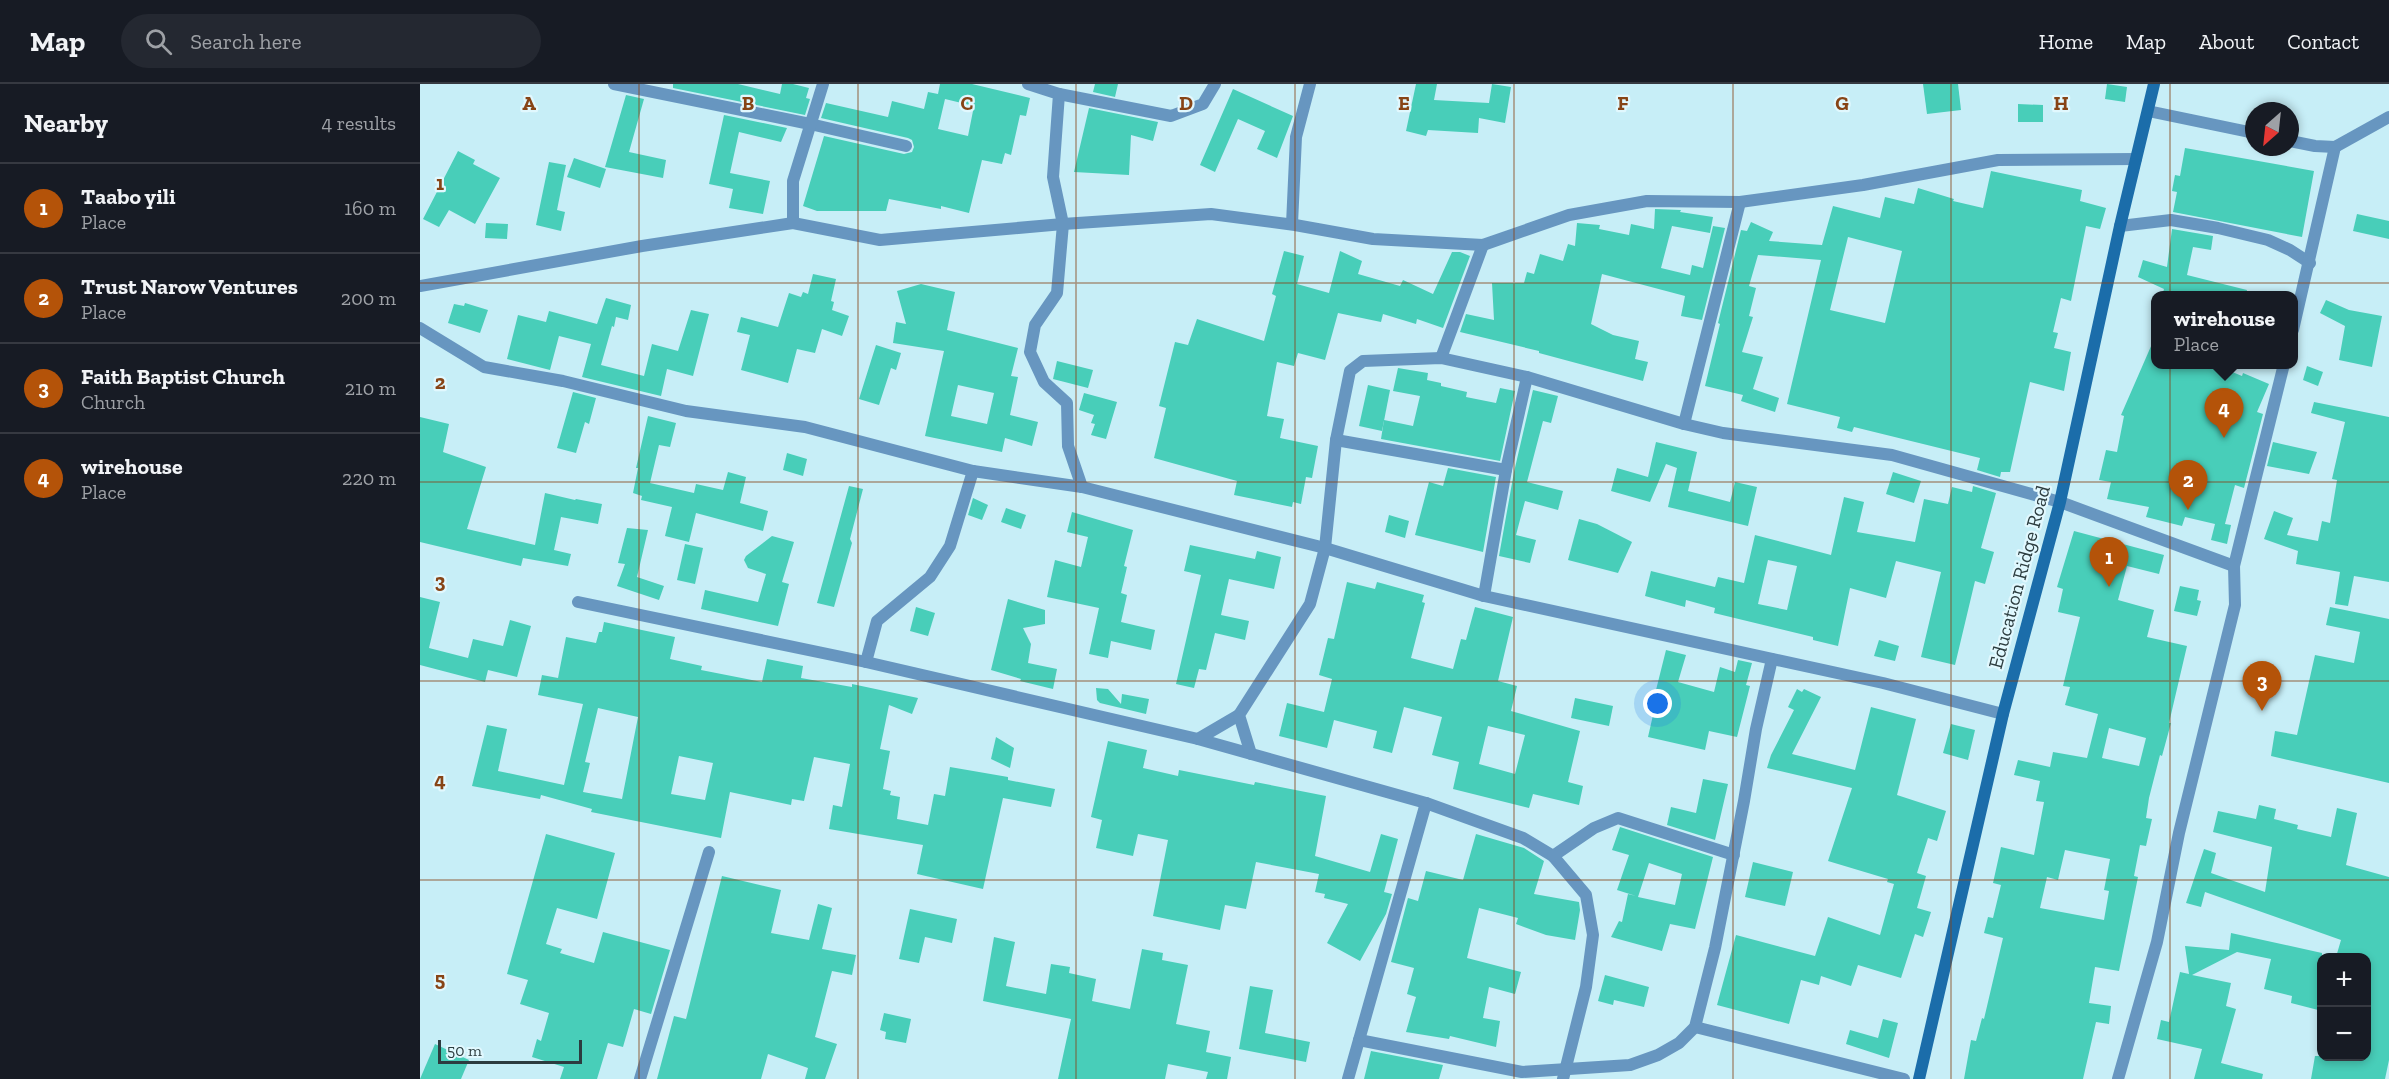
<!DOCTYPE html>
<meta charset="utf-8">
<style>
body{margin:0;font-family:"Zilla Slab",serif;background:#242831;color:#f1f3f6}
.controls{position:absolute;right:18px;bottom:18px;display:grid;overflow:hidden;border-radius:12px;box-shadow:0 3px 9px #0003}
.controls button{width:54px;height:54px;display:grid;place-items:center;padding:0;border:0;border-bottom:2px solid #363941;background:#171b24;color:#f1f3f6;font:30px sans-serif}
.compass{position:absolute;left:1825px;top:18px;width:54px;height:54px;border-radius:50%;background:#171b24;box-shadow:0 3px 9px #0003;rotate:207deg}
.scale{position:absolute;left:18px;bottom:15px;width:144px;box-sizing:border-box;padding-left:6px;border:3px solid #2c3c3f;border-top:0;font-size:16px;line-height:21px;white-space:nowrap;color:#2c3c3f;-webkit-text-stroke:4px #e1f8fe;paint-order:stroke}
.you{position:absolute;left:1238px;top:620px;width:21px;height:21px;margin:-15px;border:4px solid #fff;border-radius:50%;background:#1a73e8;box-shadow:0 0 0 9px #1a73e833}
.badge{display:grid;place-items:center;width:39px;height:39px;border-radius:50%;background:#b45309;color:#fff;font-size:20px;font-weight:700}
.pin{position:absolute;translate:-50% -50px;filter:drop-shadow(0 2px 3px #0008)}
.pin::after{content:'';position:absolute;top:32px;width:21px;height:18px;background:inherit;clip-path:polygon(0 0,100% 0,50% 100%)}
.popup{position:absolute;left:1731px;top:207px;width:147px;height:78px;box-sizing:border-box;display:grid;place-content:center;border-radius:12px;background:#171b24;filter:drop-shadow(0 2px 4px #0005);font-size:20px;white-space:nowrap;color:#9ea1a6}
.popup b{font-size:22px;color:#f1f3f6}
.popup::after{content:'';position:absolute;left:50%;top:100%;margin-left:-12px;border:12px solid transparent;border-top-color:#171b24}
.list{margin:0;padding:0;list-style:none}
h2{display:flex;justify-content:space-between;align-items:center;height:78px;margin:0;padding:0 24px;font-size:26px}
h2 small{font-size:20px;font-weight:400;color:#9ea1a6}
.list li{display:grid;grid-template-columns:39px 1fr auto;gap:18px;align-items:center;box-sizing:border-box;height:90px;padding:0 24px;border-top:2px solid #363941}
.list b{display:block;font-size:22px;white-space:nowrap}
.list p{margin:0;font-size:20px;white-space:nowrap;color:#9ea1a6}
.list em{font-size:20px;font-style:normal;color:#9ea1a6}
.icon{flex:none;width:33px;height:33px;fill:none;stroke:currentColor;stroke-width:2;stroke-linecap:round;stroke-linejoin:round}
.map{position:relative;flex:none;width:1969px;height:995px;overflow:hidden}
header{display:flex;align-items:center;gap:36px;box-sizing:border-box;height:84px;padding:0 30px;background:#171b24;border-bottom:2px solid #363941}
header strong{font-size:28px}
nav{display:flex;gap:33px;margin-inline-start:auto;font-size:21px}
.search{width:420px;height:54px;background:#242831;display:flex;align-items:center;gap:15px;box-sizing:border-box;padding:0 21px;border-radius:33px;color:#9ea1a6;font-size:22px}
main{display:flex}
aside{flex:1;background:#171b24}
.map>svg:first-child{display:block}
.building{fill:#48ceb9;fill-rule:evenodd}
.lines{fill:none;stroke-linecap:round;stroke-linejoin:round}
.minor{stroke:#6796c0;stroke-width:12}
.secondary{stroke:#1b6daa;stroke-width:12}
.grid{fill:none;stroke:#874416;stroke-width:1.5;stroke-opacity:0.55}
.labels{text-anchor:middle;dominant-baseline:central;stroke-width:4.5;stroke-linejoin:round;paint-order:stroke}
.street-label{font-size:20px;fill:#2c3c3f;stroke:#e1f8fe}
.grid-label{font-size:20px;text-anchor:middle;font-weight:bold;fill:#874416;stroke:#e1f8fe;stroke-width:4.5;stroke-linejoin:round;paint-order:stroke}
</style>
<header>
<strong>Map</strong>
<div class="search"><svg class="icon" aria-label="search" viewBox="0 0 24 24"><circle cx="10" cy="10" r="6"/><path d="M15 15l6 6"/></svg>Search here</div>
<nav><a>Home</a><a>Map</a><a>About</a><a>Contact</a></nav>
</header>
<main>
<aside>
<h2>Nearby<small>4 results</small></h2>
<ul class="list">
<li><span class="badge">1</span><div><b>Taabo yili</b><p>Place</p></div><em>160 m</em></li>
<li><span class="badge">2</span><div><b>Trust Narow Ventures</b><p>Place</p></div><em>200 m</em></li>
<li><span class="badge">3</span><div><b>Faith Baptist Church</b><p>Church</p></div><em>210 m</em></li>
<li><span class="badge">4</span><div><b>wirehouse</b><p>Place</p></div><em>220 m</em></li>
</ul>
</aside>
<div class="map">
<svg width="1969" height="995" viewBox="0 0 1969 995">
<rect width="100%" height="100%" fill="#c7eef7"/>
<g class="building">
<path d="M253,0H318L360,10L362,0H373L389,4L386,14L390,15L385,31L253,4Z"/>
<path d="M520,0H552L610,14L606,32L600,31L591,71L585,69L582,80L562,76L549,129L521,122V125L469,115L466,127H397L383,122L404,52L484,70L492,68L494,63L492,56L488,54L401,34L406,19L468,33L472,17L504,25L508,8L518,10ZM525,15L554,22L548,52L518,45Z"/>
<path d="M675,0H698L695,13L673,8Z"/>
<path d="M996,0H1017L1014,16L1069,19L1072,0L1091,3L1085,39L1059,34L1058,49L1008,46L1006,52L986,47Z"/>
<path d="M1503,0H1538L1541,26L1507,30Z"/>
<path d="M1687,0L1707,3L1705,18L1685,15Z"/>
<path d="M813,5L873,32L857,74L837,65L845,47L818,35L795,88L780,81Z"/>
<path d="M206,11L224,15L209,68L246,76L243,94L185,83Z"/>
<path d="M1598,20L1623,21V38H1598Z"/>
<path d="M669,24L738,38L733,57L711,51L709,91L654,88Z"/>
<path d="M304,31L367,44L361,58L319,48L310,89L350,97L343,130L309,124L313,105L289,100Z"/>
<path d="M1765,64L1894,87L1882,153L1753,128L1757,108L1752,107L1755,91L1760,92Z"/>
<path d="M38,67L55,76L53,80L80,94L55,140L29,126L19,143L3,135Z"/>
<path d="M154,74L186,85L180,104L147,93Z"/>
<path d="M129,78L146,81L137,126L145,128L141,147L116,141Z"/>
<path d="M1571,87L1662,106L1660,117L1686,124L1680,145L1666,142L1651,217L1641,214L1633,248L1638,249L1634,264L1651,268L1644,307L1610,298L1590,388H1581L1580,393L1557,386L1560,374L1434,343L1432,348L1417,344L1420,333L1367,320L1401,176L1338,171L1329,202L1336,204L1329,232L1333,233L1322,268L1343,273L1333,305L1359,314L1355,328L1321,317L1323,311L1285,302L1300,240L1298,239L1321,146L1327,147L1331,138L1353,148L1349,157L1402,161L1413,122L1460,134L1465,113L1494,120L1498,104L1534,115L1533,117L1563,124ZM1428,153L1482,167L1465,239L1410,226Z"/>
<path d="M1235,125L1261,126L1260,128L1293,133L1290,149L1252,142L1241,184L1270,191L1272,181L1283,184L1293,142L1305,144L1282,236L1261,232L1265,212L1182,190L1171,240L1193,251L1219,257L1215,275L1228,278L1223,297L1119,269V267L1040,248L1046,230L1074,236L1072,199H1104L1107,188L1114,190L1120,170L1143,177L1148,160L1155,162L1157,139L1180,141L1179,145L1209,151L1211,140L1234,145Z"/>
<path d="M1937,130L1969,137V155L1933,147Z"/>
<path d="M66,139L88,140L87,155L65,154Z"/>
<path d="M1752,145L1793,152L1791,166L1773,163L1767,191L1827,206L1826,212H1742L1744,205L1718,193L1723,176L1747,183Z"/>
<path d="M864,167L884,172L877,200L909,209L920,167L942,177L938,190L980,202L983,196L1013,210L1032,168H1040L1050,172L1023,244L997,235L996,240L963,230L961,238L918,229L905,276L878,269L874,282L857,278L847,332L864,335L860,354L898,362L892,394L886,393L881,420L873,418L872,423L814,411L817,397L734,374L746,324L739,322L755,258L768,261L777,235L844,257L856,212L852,210Z"/>
<path d="M393,190L416,195L411,217L414,218L412,226L429,232L422,252L402,245L395,269L377,265L368,299L321,286L330,251L317,248L321,233L358,243L369,209L381,213L383,208L388,210Z"/>
<path d="M501,200L535,208L527,246L598,264L591,292L598,293L590,331L618,338L612,362L585,354L582,368L505,352L524,267L473,259L476,238L486,240L477,207ZM538,301L574,309L567,340L531,332Z"/>
<path d="M186,214L211,221L208,236L196,233L194,243L192,242L181,281L224,292L232,260L258,267L271,226L289,230L273,292L247,285L241,312L162,293L171,260L139,252L130,286L87,275L98,231L126,238L129,227L177,240Z"/>
<path d="M1906,216L1929,226L1962,232L1952,283L1919,276L1925,242L1900,229Z"/>
<path d="M45,219L68,226L60,249L28,239L34,220L44,222Z"/>
<path d="M1735,253V280H1793L1822,292L1823,289L1849,300L1837,328L1843,330L1824,404L1815,401L1805,440L1811,441L1807,460L1791,456L1795,440L1765,433L1762,442L1726,433L1729,423L1687,415L1691,398L1679,396L1686,366L1697,368L1704,332L1701,331Z"/>
<path d="M456,261L481,269L476,286L471,284L459,321L439,315Z"/>
<path d="M637,277L673,286L668,304L633,295Z"/>
<path d="M1887,282L1903,288L1898,302L1883,296Z"/>
<path d="M978,284L1008,289L1007,296L1021,299V302L1047,308L1046,313L1076,319L1080,304L1095,307L1080,377L961,355L964,336L993,342L1000,312L973,307Z"/>
<path d="M948,301L970,306L962,347L939,342Z"/>
<path d="M1113,306L1138,312L1131,339L1123,337L1107,398L1143,407L1138,426L1105,417L1096,451L1116,456L1110,479L1079,472L1094,388Z"/>
<path d="M153,308L176,314L169,340L165,338L156,369L137,364Z"/>
<path d="M664,309L697,318L686,355L671,351L675,340L671,339L674,331L659,326Z"/>
<path d="M1894,318L1969,333V498L1934,492L1928,522L1915,520L1920,488L1876,480L1878,467L1844,455L1854,427L1873,434L1867,451L1898,457L1902,437L1910,439L1917,396L1912,395L1925,338L1891,329Z"/>
<path d="M228,332L256,339L250,363L239,361L230,399L274,409L276,400L303,406L308,388L326,393L320,419L348,427L343,447L276,429L269,458L245,452L252,423L221,416L222,412L213,409L218,384H216Z"/>
<path d="M0,333L29,340L23,368L66,383L47,445L115,461L125,409L155,416L156,415L182,420L178,440L141,433L134,466L151,470L148,482L103,474L101,482L0,458Z"/>
<path d="M1236,358L1277,368L1268,407L1310,418L1315,398L1337,403L1328,442L1248,423L1257,384L1246,380L1230,418L1191,407L1197,384L1228,393Z"/>
<path d="M1853,358L1897,368L1889,390L1847,382Z"/>
<path d="M367,369L387,375L383,392L363,386Z"/>
<path d="M1028,384L1076,393L1063,468L995,451L1009,398L1023,402Z"/>
<path d="M1473,388L1501,397L1494,419L1466,410Z"/>
<path d="M429,402L443,405L430,455L432,459L414,523L397,519Z"/>
<path d="M1553,402L1576,409L1561,464L1574,468L1565,500L1555,497L1535,581L1501,573L1521,488L1476,477L1466,514L1430,504L1418,562L1393,556V553L1294,529L1295,524L1266,516L1265,523L1225,512L1231,487L1295,503L1298,493L1324,499L1335,451L1411,471L1424,413L1444,418L1437,448L1495,458L1504,415L1528,420L1532,403L1552,408ZM1348,476L1377,482L1367,526L1338,520Z"/>
<path d="M553,414L568,421L562,436L548,431Z"/>
<path d="M586,424L606,431L601,445L581,438Z"/>
<path d="M652,428L713,446L704,482L707,483L701,509L707,511L701,538L735,546L731,566L691,557L688,574L669,570L679,524L627,513L635,476L661,483L668,453L647,448Z"/>
<path d="M969,431L989,437L985,454L965,448Z"/>
<path d="M1159,435L1177,440L1212,458L1198,489L1148,476Z"/>
<path d="M207,444L228,446L217,493L244,502L239,516L197,502L205,480L198,479Z"/>
<path d="M1654,447L1744,471L1739,490L1707,482L1698,516L1734,526L1727,553L1767,562L1749,639H1751L1742,672L1740,671L1729,714L1726,734L1732,735L1726,762L1720,761L1714,792L1718,793L1699,887L1675,883L1669,919L1691,922L1689,940L1676,938L1663,995H1544L1551,956L1556,957L1562,934L1564,935L1583,854L1564,849L1568,833L1573,834L1581,801L1573,799L1581,763L1614,771L1624,718L1616,717L1620,697L1594,691L1598,676L1630,683L1633,668L1667,674L1678,630L1645,621L1650,603L1643,602L1660,533L1638,528L1643,505L1637,503ZM1689,644L1726,654L1719,682L1682,674ZM1645,766L1690,775L1684,806L1689,807L1684,836L1620,824L1627,793L1638,796Z"/>
<path d="M352,452L374,458L362,498L369,500L358,542L281,525L285,506L338,518L346,490L328,484L324,476L326,472Z"/>
<path d="M265,460L283,464L275,500L257,496Z"/>
<path d="M770,461L835,475L837,467L861,473L854,505L809,495L801,531L829,537L825,556L795,549L786,586L779,585L774,604L756,600L781,491L764,487Z"/>
<path d="M927,498L955,505L957,498L1004,511L1002,518L1005,519L991,574L1033,585L1041,555L1046,556L1055,523L1093,533L1078,597L1097,602L1091,627L1160,647L1148,698L1163,702L1159,721L1113,710L1109,724L1033,705L1039,678L1012,671L1022,633L984,623L972,669L953,664L957,647L914,636L907,664L859,652L867,619L904,628L912,595L899,591L908,554L914,555ZM1068,642L1105,651L1095,690L1059,680Z"/>
<path d="M1760,502L1779,506L1777,516L1781,517L1777,532L1754,527Z"/>
<path d="M0,513L20,518L9,564L48,574L53,555L83,562L90,536L111,542L97,593L68,586L65,598L0,581Z"/>
<path d="M588,515L625,526V540L603,544L611,560L608,579L637,585L633,605L600,597L601,595L571,586Z"/>
<path d="M496,523L515,529L508,552L490,547Z"/>
<path d="M1910,523L1969,535V699L1851,672L1855,647L1877,651L1895,571L1934,579L1940,548L1906,541Z"/>
<path d="M184,538L255,553L250,575L282,582L281,586L342,598L347,575L383,582L381,594L432,603V600L498,614L492,630L469,621L460,665L470,667L463,705L471,707L470,711L480,713L477,735L508,741L514,710L525,712L530,683L588,693V696L635,705L631,723L583,714L563,805L497,790L503,761L409,745L413,721L422,723L430,680L394,673L384,717L372,715L371,721L310,708L301,754L171,728L172,725L121,711L120,715L52,702L67,641L87,645L78,687L144,701L163,620L118,611L122,591L138,594L146,553L176,559L179,548H182ZM178,624L218,633L202,715L163,708L170,679L165,678ZM259,672L293,679L285,716L251,710Z"/>
<path d="M1459,556L1479,562L1475,577L1454,572Z"/>
<path d="M1246,566L1266,571L1258,598L1294,608L1300,583L1315,588L1318,576L1332,579L1326,601L1330,602L1317,653L1289,647L1285,666L1228,653L1233,631L1230,630Z"/>
<path d="M676,604L688,605L701,620L702,610L729,615L726,630L680,619L677,616Z"/>
<path d="M1377,605L1382,608L1384,605L1401,613L1372,670L1435,686L1451,623L1496,635L1477,711L1526,727L1517,757L1508,754L1497,789L1506,792L1497,824L1511,828L1503,853L1495,850L1481,894L1438,881L1431,902L1401,892L1399,901L1381,896L1369,940L1297,921L1316,851L1395,872L1408,833L1460,851L1474,800L1467,798L1468,795L1408,777L1432,704L1347,684L1351,671L1374,626L1368,623Z"/>
<path d="M1155,614L1193,622L1189,642L1151,634Z"/>
<path d="M1531,640L1555,646L1548,676L1523,669Z"/>
<path d="M576,653L594,664L590,684L571,675Z"/>
<path d="M688,657L727,666L723,684L758,692L759,686L834,701L835,698L906,712L895,772L950,788L961,750L978,755L964,808L972,810L966,830L940,877L907,859L928,820L904,814L905,810L895,808L899,790L836,778L826,825L805,821L800,846L733,832L748,756L718,750L713,772L676,764L682,736L671,733Z"/>
<path d="M1283,695L1308,700L1295,756L1247,741L1251,723L1276,729Z"/>
<path d="M1839,721L1856,725L1854,735L1878,741L1877,745L1911,753L1917,724L1937,729L1926,781L1969,793V976L1965,995H1891L1895,972H1947V873H1916L1921,856L1785,808L1781,823L1766,819L1784,765L1796,769L1791,789L1845,808L1852,763L1793,748L1798,727L1836,735Z"/>
<path d="M1200,743L1293,773L1275,845L1250,840L1242,867L1191,853L1199,837L1202,838L1208,810L1216,812L1197,806L1209,771L1192,766ZM1229,779L1262,790L1255,821L1218,813Z"/>
<path d="M126,750L195,769L177,835L137,824L126,860L142,865L140,869L174,879L183,848L250,866L231,930L214,925L203,963L188,959L177,995H140L144,983L112,973L117,955L121,957L129,929L100,920L108,896L87,890Z"/>
<path d="M1056,750L1104,764L1124,777L1114,810L1159,818L1160,826L1155,856L1126,851L1096,840L1098,834L1059,824L1047,874L1101,888L1095,910L1069,903L1063,934L1080,937L1076,963L1030,952L1029,955L986,948L996,913L987,910L994,884L971,878L988,814L998,817L1006,787L1043,796Z"/>
<path d="M1333,778L1373,788L1365,822L1325,813Z"/>
<path d="M302,792L361,806L351,849L389,856L398,820L412,824L402,865L436,871L432,891L412,887L395,953L417,960L405,995H385L388,984L348,970L341,995H237L254,932L266,935Z"/>
<path d="M490,825L537,835L532,859L505,853L499,879L479,875Z"/>
<path d="M1811,849L1902,869V927L1871,919L1872,912L1844,905L1851,875L1817,868L1772,891L1811,899L1806,922L1816,925L1801,979L1843,990L1842,995H1774L1782,965L1737,955L1741,936L1749,938L1760,888L1769,890L1765,862L1809,866Z"/>
<path d="M574,853L595,858L586,902L626,910L631,880L650,883L649,889L676,895L672,917L710,925L722,865L743,869L742,876L768,881L756,940L790,947L786,968L811,973L807,995H786L788,988L748,980L745,995H638L651,935L563,917Z"/>
<path d="M1185,891L1229,903L1224,923L1194,916L1193,921L1178,917Z"/>
<path d="M830,902L853,906L845,949L890,958L886,978L819,965Z"/>
<path d="M464,929L491,935L486,959L465,955L466,948L460,946Z"/>
<path d="M1463,935L1478,939L1469,974L1426,960L1430,946L1458,954Z"/>
<path d="M15,960L49,976L41,995H0Z"/>
<path d="M951,967L1023,981L1019,995H944Z"/>
</g>
<g class="lines">
<g class="minor">
<path d="M194,0L390,40L486,62"/>
<path d="M608,0L639,10L633,93L643,140L637,209L615,241L610,268L624,298L647,319L648,362L662,403"/>
<path d="M639,10L751,32L783,20L795,0"/>
<path d="M1728,27L1834,49"/>
<path d="M1870,57L1895,62L1915,63L1969,33"/>
<path d="M373,139V97L403,0"/>
<path d="M872,140L876,53L890,0"/>
<path d="M1700,142L1751,136L1798,144L1848,156L1870,166L1890,179"/>
<path d="M0,202L222,162L373,139L460,156L643,140L791,130L875,141L953,155L1063,161L1149,131L1227,117L1320,118L1443,101L1578,76L1716,75"/>
<path d="M0,244L64,283L143,297L266,327L385,343L553,387L662,403L905,464L1064,512L1463,599L1583,630"/>
<path d="M1873,246L1915,63"/>
<path d="M1021,274L1063,161"/>
<path d="M1264,340L1320,118"/>
<path d="M916,356L1086,386"/>
<path d="M1064,512L1086,386L1107,293"/>
<path d="M158,518L446,578L778,655L1006,719L1103,754L1133,772L1166,811L1173,851L1166,903L1143,995"/>
<path d="M446,578L457,537L510,493L530,462L553,387"/>
<path d="M778,655L819,631"/>
<path d="M831,670L819,631L890,520L905,464L916,356L930,287L943,277L1021,274L1107,293L1264,340L1303,349L1472,371L1640,418L1814,482"/>
<path d="M1133,772L1174,744L1198,734L1314,771"/>
<path d="M1275,943L1484,995"/>
<path d="M939,956L1102,988L1210,981L1238,971L1259,959L1275,943L1295,864L1324,717L1336,645L1352,575"/>
<path d="M220,995L289,768"/>
<path d="M928,995L1006,719"/>
<path d="M1698,995L1737,858L1759,749L1815,521L1814,482L1864,280"/>
</g>
<path class="secondary" d="M1499,995L1583,630L1640,418L1700,142L1734,0"/>
</g>
<path class="grid" d="M219,0V995M438,0V995M656,0V995M875,0V995M1094,0V995M1313,0V995M1531,0V995M1750,0V995M0,199H1969M0,398H1969M0,597H1969M0,796H1969"/>
<g class="labels">
<g class="street-label">
<text transform="translate(1599 493) rotate(-75)">Education Ridge Road</text>
</g>
</g>
<g class="grid-label">
<text x="109" y="26">A</text>
<text x="328" y="26">B</text>
<text x="547" y="26">C</text>
<text x="766" y="26">D</text>
<text x="984" y="26">E</text>
<text x="1203" y="26">F</text>
<text x="1422" y="26">G</text>
<text x="1641" y="26">H</text>
<text x="20" y="106">1</text>
<text x="20" y="305">2</text>
<text x="20" y="504">3</text>
<text x="20" y="703">4</text>
<text x="20" y="902">5</text>
</g>
</svg>
<div class="controls">
<button>+</button>
<button>−</button>
</div>
<svg class="compass" viewBox="-18 -18 36 36"><path d="M0-13l5 13h-10z" fill="#e53935"/><path d="M0 13l5-13h-10z" fill="#9ea1a6"/></svg>
<div class="scale">50 m</div>
<div class="you"></div>
<div class="pin badge" style="left:1689px;top:503px">1</div>
<div class="pin badge" style="left:1768px;top:426px">2</div>
<div class="pin badge" style="left:1842px;top:627px">3</div>
<div class="pin badge" style="left:1804px;top:354px">4</div>
<div class="popup"><b>wirehouse</b>Place</div>
</div>
</main>
